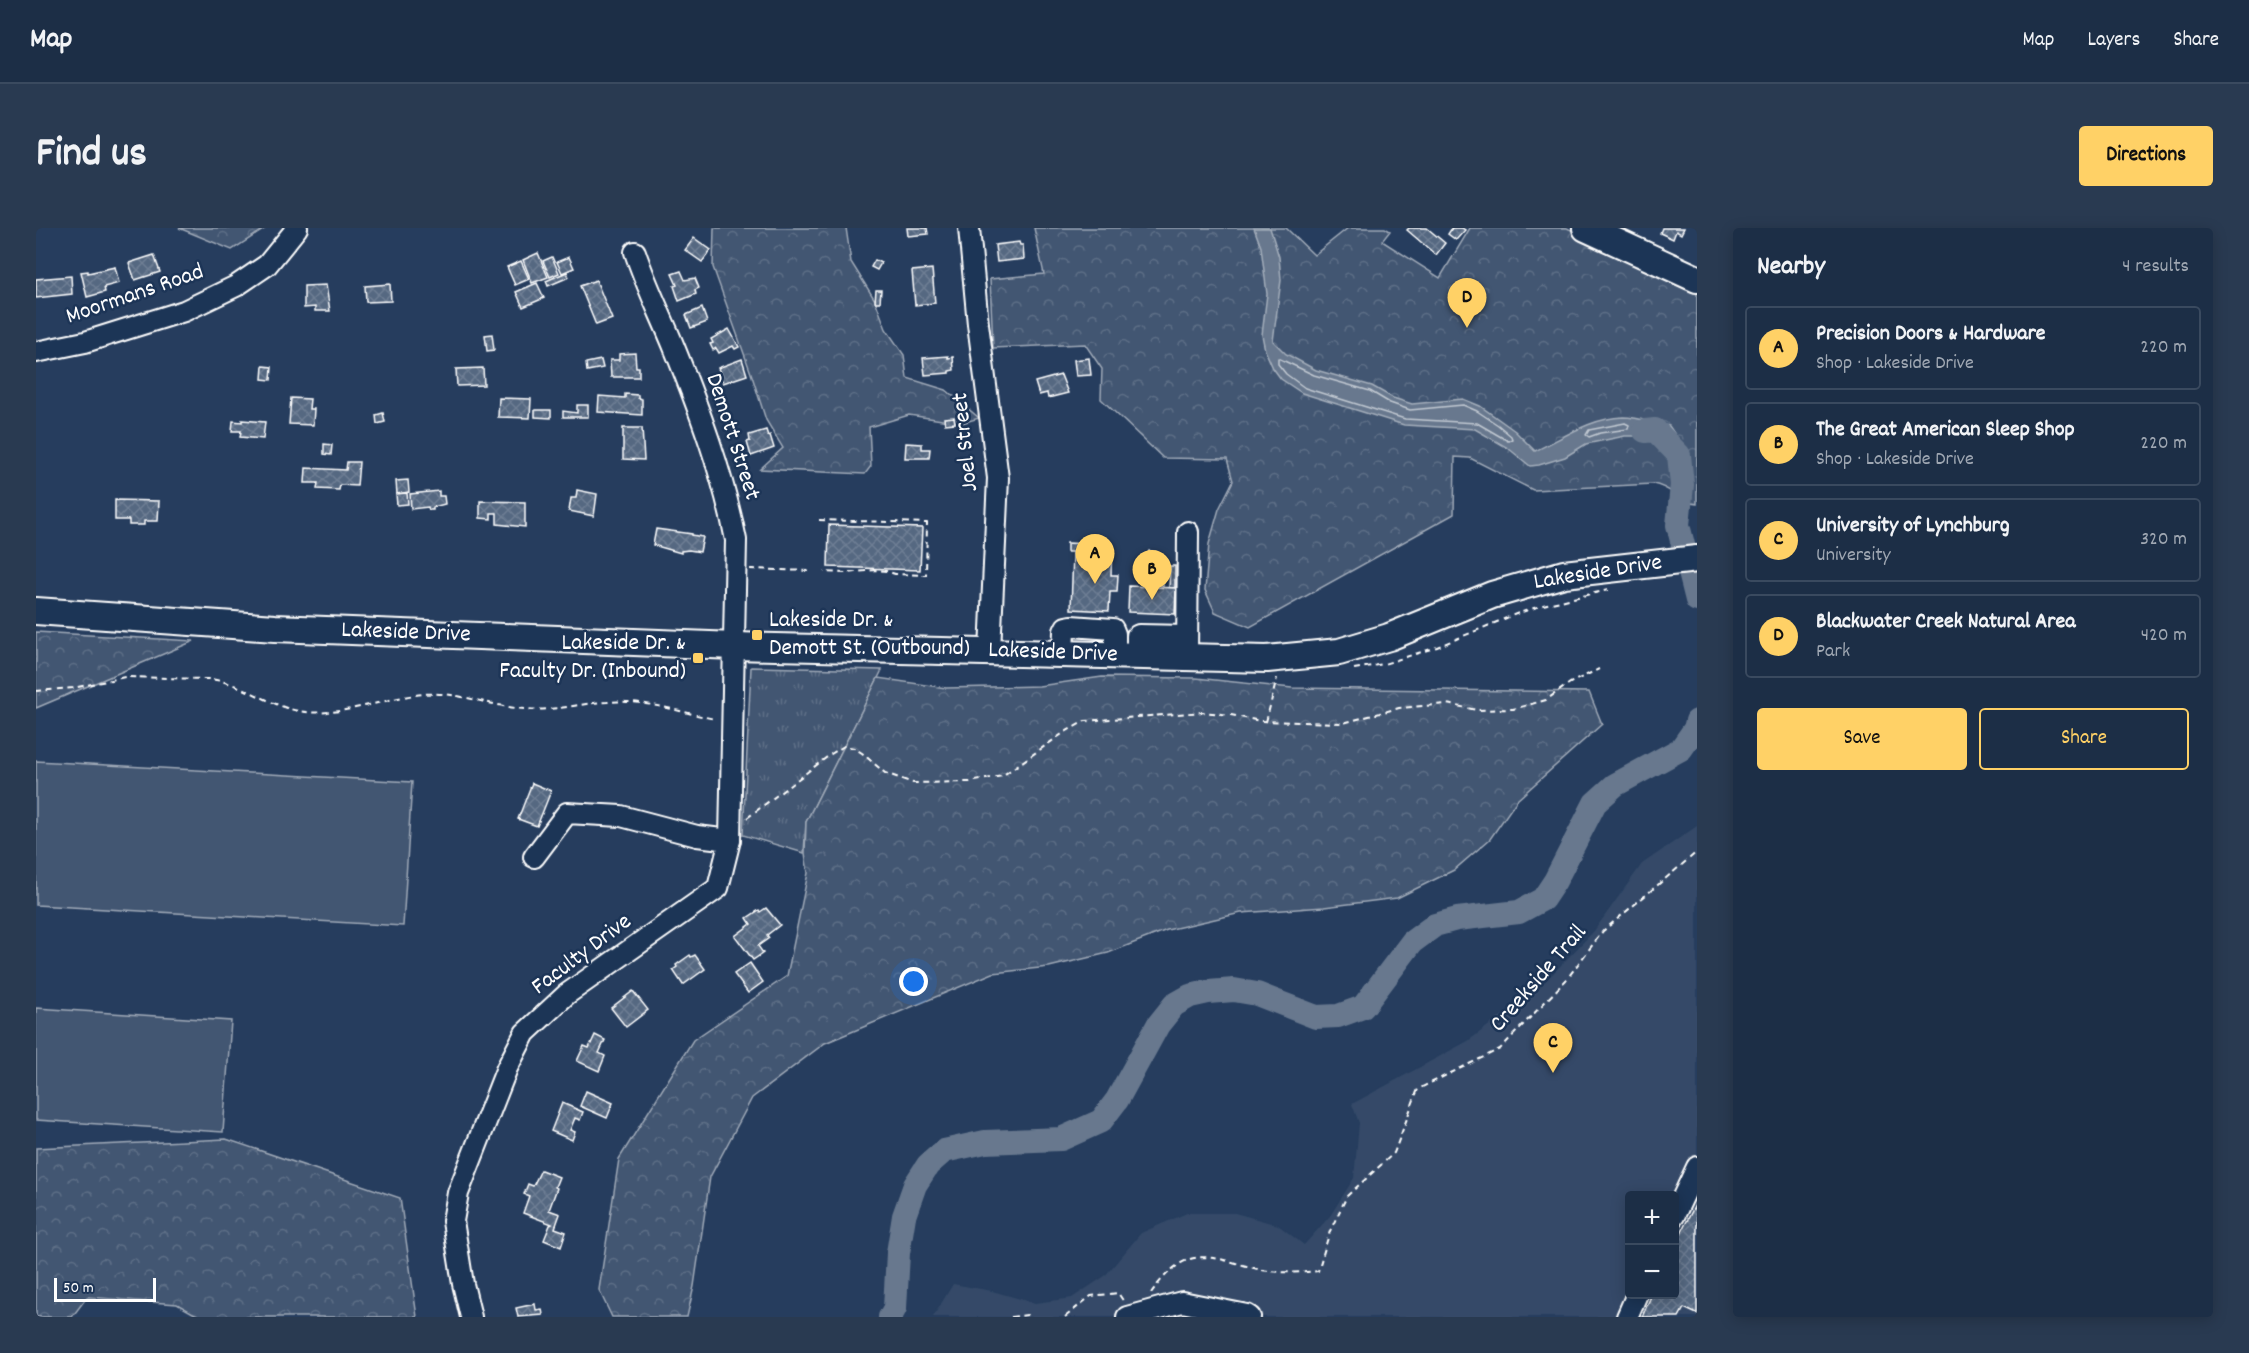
<!DOCTYPE html>
<meta charset="utf-8">
<style>
body{margin:0;font-family:Dekko,sans-serif;background:#293a51;color:#f1f3f6}
.controls{position:absolute;right:18px;bottom:18px;display:grid;overflow:hidden;border-radius:6px;box-shadow:0 3px 15px #0003}
.controls button{width:54px;height:54px;display:grid;place-items:center;padding:0;border:0;border-bottom:2px solid #3a4a5f;background:#1c2e46;color:#f1f3f6;font:30px sans-serif}
.scale{position:absolute;left:18px;bottom:15px;width:102px;box-sizing:border-box;padding-left:6px;border:3px solid #fff;border-top:0;font-size:16px;line-height:21px;white-space:nowrap;color:#fff;-webkit-text-stroke:4px #1d3557;paint-order:stroke}
.you{position:absolute;left:878px;top:754px;width:21px;height:21px;margin:-15px;border:4px solid #fff;border-radius:50%;background:#1a73e8;box-shadow:0 0 0 9px #1a73e833}
.badge{display:grid;place-items:center;width:39px;height:39px;border-radius:50%;background:#ffd166;color:#111;font-size:20px;font-weight:700}
.pin{position:absolute;translate:-50% -50px;filter:drop-shadow(0 2px 3px #0008)}
.pin::after{content:'';position:absolute;top:32px;width:21px;height:18px;background:inherit;clip-path:polygon(0 0,100% 0,50% 100%)}
.list{margin:0;padding:0;list-style:none}
h2{display:flex;justify-content:space-between;align-items:center;height:78px;margin:0;padding:0 24px;font-size:26px}
h2 small{font-size:20px;font-weight:400;color:#a0a8b3}
.list li{display:grid;grid-template-columns:39px 1fr auto;gap:18px;align-items:center;box-sizing:border-box;height:84px;margin:0 12px 12px;padding:0 12px;border:2px solid #3a4a5f;border-radius:6px}
.list b{display:block;font-size:22px;white-space:nowrap}
.list p{margin:0;font-size:20px;white-space:nowrap;color:#a0a8b3}
.list em{font-size:20px;font-style:normal;color:#a0a8b3}
.actions{display:flex;gap:12px;padding:18px 24px}
.actions a{flex:1;padding:14px 0;border:2px solid #ffd166;border-radius:6px;text-align:center;font-size:21px;color:#ffd166}
.actions .main{background:#ffd166;color:#111}
.map{position:relative;flex:none;width:1661px;height:1089px;overflow:hidden;border-radius:6px}
header{display:flex;align-items:center;gap:36px;box-sizing:border-box;height:84px;padding:0 30px;background:#1c2e46;border-bottom:2px solid #3a4a5f}
header strong{font-size:28px}
nav{display:flex;gap:33px;margin-inline-start:auto;font-size:21px}
.intro{display:flex;align-items:center;justify-content:space-between;box-sizing:border-box;height:144px;padding:0 36px}
h1{margin:0;font-size:42px}
.button{padding:15px 27px;border-radius:6px;background:#ffd166;color:#111;font-size:21px;font-weight:700}
main{display:flex;gap:36px;padding:0 36px}
aside{flex:1;background:#1c2e46;border-radius:6px;box-shadow:0 3px 15px #0003}
.map>svg:first-child{display:block}
.built{fill:#344a68;fill-rule:evenodd}
.grass{fill:url(#grass-tufts);stroke:#a0aab8;stroke-width:1.5}
.forest{fill:url(#forest-crowns);stroke:#a0aab8;stroke-width:1.5}
.pitch{fill:#425672;stroke:#a0aab8;stroke-width:1.5}
.water{fill:#67788e;stroke:#a4aebb;stroke-width:1.5}
.lines{fill:none;stroke-linecap:round;stroke-linejoin:round}
.shore{stroke:#c2c9d2;stroke-width:1.5}
.river{stroke:#67788e;stroke-width:24}
.building{fill:url(#building-cross-hatch);stroke:#fff;stroke-width:1.5}
.minor-casing{stroke:#fff;stroke-width:24}
.major-casing{stroke:#fff;stroke-width:30}
.path{stroke:#fff;stroke-width:2;stroke-dasharray:6 4.5;stroke-linecap:butt}
.minor{stroke:#1d3557;stroke-width:20}
.major{stroke:#1d3557;stroke-width:26}
.poi-dot{fill:#ffd166;stroke:#1d3557;stroke-width:2}
.labels{text-anchor:middle;dominant-baseline:central;stroke-width:5;stroke-linejoin:round;paint-order:stroke}
.street-label{font-size:24px;fill:#fff;stroke:#1d3557}
.poi-label{font-size:24px;fill:#fff;stroke:#1d3557;text-anchor:start}
</style>
<header>
<strong>Map</strong>
<nav><a>Map</a><a>Layers</a><a>Share</a></nav>
</header>
<div class="intro"><h1>Find us</h1><a class="button">Directions</a></div>
<main>
<div class="map">
<svg width="1661" height="1089" viewBox="0 0 1661 1089">
<defs>
<pattern id="grass-tufts" width="24" height="20" patternUnits="userSpaceOnUse" patternTransform="scale(1.5)"><rect width="24" height="20" fill="#425672"/><path d="M3 7l-1-3M5 7V3M7 7l1-3M15 17l-1-3M17 17v-4M19 17l1-3" fill="none" stroke="#5e6f87"/></pattern>
<pattern id="forest-crowns" width="20" height="18" patternUnits="userSpaceOnUse" patternTransform="scale(1.5)"><rect width="20" height="18" fill="#425672"/><path d="M2 6a3 3 0 1 1 6 0M12 15a3 3 0 1 1 6 0" fill="none" stroke="#5e6f87"/></pattern>
<pattern id="building-cross-hatch" width="8" height="8" patternUnits="userSpaceOnUse" patternTransform="scale(1.5)"><rect width="8" height="8" fill="#556781"/><path d="M0 0l8 8M0 8l8-8" fill="none" stroke="#6e7e94"/></pattern>
</defs>
<rect width="100%" height="100%" fill="#263d5e"/>
<filter id="ink" filterUnits="userSpaceOnUse"><feTurbulence type="fractalNoise" baseFrequency=".0167" numOctaves="2"/><feDisplacementMap in="SourceGraphic" scale="12" xChannelSelector="R" yChannelSelector="G"/><feConvolveMatrix kernelMatrix="1 2 1 2 8 2 1 2 1" color-interpolation-filters="sRGB"/></filter>
<g filter="url(#ink)">
<path class="built" d="M1661,598V1089H897L917,1056L956,1063L999,1075L1036,1070L1069,1048L1105,1005L1151,985H1199L1242,997L1268,1017L1294,988L1318,950L1323,895L1316,876L1432,813L1503,760L1558,703L1606,636ZM1594,968H1638V1066H1594Z"/>
<path class="grass" d="M715,439L846,442L770,594L768,625L707,607Z"/>
<g class="forest">
<path d="M143,0H230L196,22Z"/>
<path d="M678,0H810L815,34L839,72L850,101L868,127L871,150L910,162L943,190L926,195L873,187L833,199L835,238L829,246L724,241L747,220L730,192L716,148L677,39Z"/>
<path d="M998,0H1250L1278,27L1312,0H1349L1354,3L1346,13L1404,50L1434,0H1531L1661,58V276C1646,276 1636,259 1617,256L1497,262L1434,230L1419,229L1418,286L1214,399L1179,384L1169,362L1173,316L1183,281L1197,253L1191,231L1127,230L1065,171L1066,141L1049,116L957,120L954,51L1008,46Z"/>
<path d="M0,404L158,413L0,480Z"/>
<path d="M1066,449L1160,450L1256,460L1553,464L1566,496L1481,572L1454,611L1418,642L1361,670L1288,679L1205,685L1131,702L1072,725L1013,739L957,745L789,815L716,870L674,949L658,1058L651,1089H576L563,1062L583,931L657,812L751,748L772,645L769,625L770,594L842,450L910,460L1003,458Z"/>
<path d="M190,911L364,970L381,1089H164L141,1076L51,1069L36,1089H0V920Z"/>
</g>
<g class="pitch">
<path d="M0,533L376,554L367,698L0,677Z"/>
<path d="M0,780L195,793L187,904L0,892Z"/>
</g>
<path class="water" d="M1218,0H1234L1243,29L1245,52L1237,113L1250,126L1280,142L1336,158L1357,170L1376,176L1427,171L1444,178L1479,203L1499,223C1527,210 1554,190 1587,189C1601,189 1618,195 1633,198L1644,214L1628,218L1616,208H1589L1550,216L1529,229L1503,237L1494,238L1472,220L1439,201L1368,197L1266,165L1245,151L1237,140L1229,122L1226,107L1231,66L1225,19Z"/>
<g class="lines">
<g class="shore">
<path d="M1242,130L1278,147L1334,163L1354,175L1374,182L1427,177L1441,183L1462,197L1475,208L1476,211L1472,213L1441,195L1369,191L1269,160L1250,146L1242,136Z"/>
<path d="M1589,195L1593,197L1592,201L1564,205L1553,209L1550,207L1553,202Z"/>
</g>
<g class="river">
<path d="M1609,203L1619,202L1643,227L1646,257L1642,297L1661,372"/>
<path d="M854,1089L859,1080L862,1025L868,988L879,957L892,937L908,923L949,914L1025,911L1065,893L1081,872L1122,797L1138,777L1154,768L1172,764L1198,762L1221,766L1280,789L1302,788L1327,779L1376,714L1399,697L1421,691L1483,684L1507,671L1519,653L1559,575L1579,557L1645,521L1659,501L1661,493"/>
</g>
</g>
<g class="building">
<path d="M871,0H891L892,6L872,8Z"/>
<path d="M1373,0H1391L1409,15L1400,27L1371,2Z"/>
<path d="M1416,0H1426L1429,2L1420,12L1412,6Z"/>
<path d="M1626,0H1648L1645,6L1640,3L1637,11L1624,5Z"/>
<path d="M658,10L675,22L666,34L649,22Z"/>
<path d="M983,14L984,17H987L988,31L961,34L959,17Z"/>
<path d="M502,25L512,49L496,55L487,32Z"/>
<path d="M118,27L124,44L99,52L93,35Z"/>
<path d="M516,29L523,45L514,49L507,33Z"/>
<path d="M533,29L538,40L526,45L521,34Z"/>
<path d="M839,32L845,35L841,42L835,39Z"/>
<path d="M485,33L493,51L479,57L471,39Z"/>
<path d="M79,39L83,55L68,59L69,64L51,69L45,44L52,43V45Z"/>
<path d="M896,41L899,75L879,77L876,43Z"/>
<path d="M645,43L649,52L659,50L663,60L659,62L660,66L643,73L638,58L641,57L636,46Z"/>
<path d="M531,44L533,49L512,58L510,53Z"/>
<path d="M35,48L36,66L0,70V51Z"/>
<path d="M560,52L576,91L560,97L544,58Z"/>
<path d="M501,55L508,70L487,79L480,64Z"/>
<path d="M354,56L355,73L330,74L329,58Z"/>
<path d="M290,57L294,83H279V79L268,80V58Z"/>
<path d="M840,62H845L844,74H839Z"/>
<path d="M666,80L671,94L655,100L650,87Z"/>
<path d="M693,101L703,119L699,121L697,118L683,125L680,120L677,122L674,116L677,115L675,111Z"/>
<path d="M456,106L458,122L451,123L449,107Z"/>
<path d="M599,125L600,139H603V149H575L574,132H583V126Z"/>
<path d="M912,128V130L917,129L918,142L913,143V145L889,147L887,130Z"/>
<path d="M1053,130L1055,147L1040,148L1038,132Z"/>
<path d="M706,131L711,147L687,155L682,140Z"/>
<path d="M565,132L567,140L551,143L550,135Z"/>
<path d="M227,138L236,139L235,152L226,151Z"/>
<path d="M447,140L448,157L421,158L420,141Z"/>
<path d="M1025,147L1032,165L1012,170L1011,165L1003,167L999,154Z"/>
<path d="M589,166L602,167V170L606,171V187L562,184L563,168L589,170Z"/>
<path d="M255,170L274,171L273,181H278L277,197L253,196Z"/>
<path d="M463,170L495,171L494,190L462,189Z"/>
<path d="M541,177H552V189H527V183L541,185Z"/>
<path d="M499,182H515V190L499,189Z"/>
<path d="M347,185L349,194L341,196L340,187Z"/>
<path d="M918,189L919,195L909,196L908,190Z"/>
<path d="M206,192L229,194L227,211L204,209L205,203H196L197,193L206,194Z"/>
<path d="M587,200H606L608,232L587,231Z"/>
<path d="M730,202L732,208L734,207L738,220L715,228L711,214L714,213L713,207Z"/>
<path d="M870,215L886,216V221H894L893,230H869Z"/>
<path d="M288,216L296,217L295,227L288,226Z"/>
<path d="M311,234H323L321,258L304,257L303,262L281,261L282,255H269L270,240L310,242Z"/>
<path d="M372,252L373,264L361,266L360,253Z"/>
<path d="M541,262L561,266L558,288L533,283L535,270H540Z"/>
<path d="M403,263V268H408L409,276L397,279V282H393L392,279L375,281L374,266Z"/>
<path d="M371,265L372,276L361,277L360,266Z"/>
<path d="M79,272L123,273L122,293H108V297H93V292H79Z"/>
<path d="M444,273L489,274V299L461,296V285H455V291L444,290Z"/>
<path d="M793,297L886,300L884,342L792,339Z"/>
<path d="M620,301L656,306V307L667,309L664,324L653,322L645,323V325L617,317Z"/>
<path d="M1031,315L1076,317L1075,347H1082L1081,364H1074L1073,383L1035,381L1037,324H1031Z"/>
<path d="M1113,323L1121,324L1120,349H1111Z"/>
<path d="M1134,338H1139V360H1133Z"/>
<path d="M1112,349H1120L1119,358H1112Z"/>
<path d="M1120,349H1127V358L1120,357Z"/>
<path d="M1093,358L1140,360L1139,386L1092,384Z"/>
<path d="M496,555L515,563L501,598L482,591Z"/>
<path d="M730,680L744,697L731,707L733,710L722,718L727,725L717,732L699,708L715,696L711,690L723,682L724,684Z"/>
<path d="M654,727L655,729L659,727L669,741L647,757L637,742L641,739L640,737Z"/>
<path d="M714,735L727,754L712,765L698,746Z"/>
<path d="M597,763L612,782L590,799L575,780Z"/>
<path d="M559,807L569,812L563,825L569,828L563,843L541,833L548,818L553,820Z"/>
<path d="M550,863L577,875L571,890L544,878Z"/>
<path d="M526,875L547,884L544,892L539,890L534,902L539,904L536,912L515,903Z"/>
<path d="M505,942L523,949L519,959L521,960L513,982L524,986L519,1000L530,1004L525,1019L508,1012L514,997L516,996L487,985L493,968L488,966L492,956L497,958Z"/>
<path d="M1661,973V1086L1648,1080L1643,1089H1606L1616,1066H1638V1019Z"/>
<path d="M499,1076L500,1082L506,1081L507,1087L482,1089L480,1080Z"/>
</g>
<g class="lines">
<g class="minor-casing">
<g id="minor">
<path d="M933,0L942,96L962,250L954,423"/>
<path d="M0,124L49,114L148,83L200,58L231,37L261,0"/>
<path d="M1027,425L1028,403L1030,399L1035,398L1077,401L1079,406V427"/>
<path d="M1101,428V408L1103,407L1151,408"/>
<path d="M1151,429L1152,304"/>
<path d="M498,629L531,585L585,588L661,608L694,612"/>
<path d="M1638,988L1661,939"/>
<path d="M435,1089L427,1056L417,993L422,965L471,840L489,805L531,766L682,660L694,612L700,312C687,246 663,181 638,119C625,87 610,57 599,24"/>
<path d="M1091,1089L1146,1074L1211,1087L1214,1089"/>
<path d="M1591,1089L1601,1066"/>
</g>
</g>
<g class="major-casing">
<g id="major">
<path d="M1550,0L1661,51"/>
<path d="M0,383L239,400L699,418L1231,431L1303,424L1353,409L1456,367L1528,346L1661,331"/>
</g>
</g>
<g class="path">
<path d="M783,292L891,295L890,347L859,346L850,343L838,342L812,345L788,344"/>
<path d="M714,341L774,343"/>
<path d="M1318,441L1348,436L1401,419L1480,386L1507,377L1572,362"/>
<path d="M0,463L37,460L89,449L171,451C207,453 235,481 270,484C309,488 348,470 387,466C422,463 455,479 490,481C517,484 544,475 571,474C608,471 643,484 679,491"/>
<path d="M1230,494L1241,450"/>
<path d="M711,590L795,526L808,518L818,520L826,525L849,545L877,555L934,554L966,548L1029,504L1049,493L1167,484L1195,487L1224,493L1307,495L1363,480L1411,476L1441,482L1477,481L1510,472L1534,455L1563,441"/>
<path d="M1115,1065C1125,1051 1141,1033 1158,1030C1179,1026 1206,1038 1226,1042C1245,1045 1264,1045 1282,1043L1294,1003L1311,968L1358,925L1382,861L1464,821L1530,752L1567,703L1661,624"/>
<path d="M975,1089L991,1087L993,1089"/>
<path d="M1029,1089L1055,1068L1082,1065L1088,1074"/>
</g>
<use href="#minor" class="minor"/>
<use href="#major" class="major"/>
</g>
</g>
<g class="poi-dot">
<rect x="715" y="401" width="12" height="12" rx="3"/>
<rect x="656" y="424" width="12" height="12" rx="3"/>
</g>
<g class="labels">
<g class="street-label">
<text transform="translate(99 67) rotate(-19)">Moormans Road</text>
<text transform="translate(696 209) rotate(72)">Demott Street</text>
<text transform="translate(930 214) rotate(-96)">Joel Street</text>
<text transform="translate(1562 345) rotate(-9)">Lakeside Drive</text>
<text transform="translate(370 405) rotate(2)">Lakeside Drive</text>
<text transform="translate(1017 425) rotate(2)">Lakeside Drive</text>
<text transform="translate(546 727) rotate(-37)">Faculty Drive</text>
<text transform="translate(1503 751) rotate(-49)">Creekside Trail</text>
</g>
<g class="poi-label">
<text x="733" y="393">Lakeside Dr. &amp;<tspan x="733" dy="28">Demott St. (Outbound)</tspan></text>
<text x="650" y="416" text-anchor="end">Lakeside Dr. &amp;<tspan x="650" dy="28">Faculty Dr. (Inbound)</tspan></text>
</g>
</g>
</svg>
<div class="controls">
<button>+</button>
<button>−</button>
</div>
<div class="scale">50 m</div>
<div class="you"></div>
<div class="pin badge" style="left:1059px;top:356px">A</div>
<div class="pin badge" style="left:1116px;top:372px">B</div>
<div class="pin badge" style="left:1517px;top:845px">C</div>
<div class="pin badge" style="left:1431px;top:100px">D</div>
</div>
<aside>
<h2>Nearby<small>4 results</small></h2>
<ul class="list">
<li><span class="badge">A</span><div><b>Precision Doors &amp; Hardware</b><p>Shop · Lakeside Drive</p></div><em>220 m</em></li>
<li><span class="badge">B</span><div><b>The Great American Sleep Shop</b><p>Shop · Lakeside Drive</p></div><em>220 m</em></li>
<li><span class="badge">C</span><div><b>University of Lynchburg</b><p>University</p></div><em>320 m</em></li>
<li><span class="badge">D</span><div><b>Blackwater Creek Natural Area</b><p>Park</p></div><em>420 m</em></li>
</ul>
<div class="actions"><a class="main">Save</a><a>Share</a></div>
</aside>
</main>
